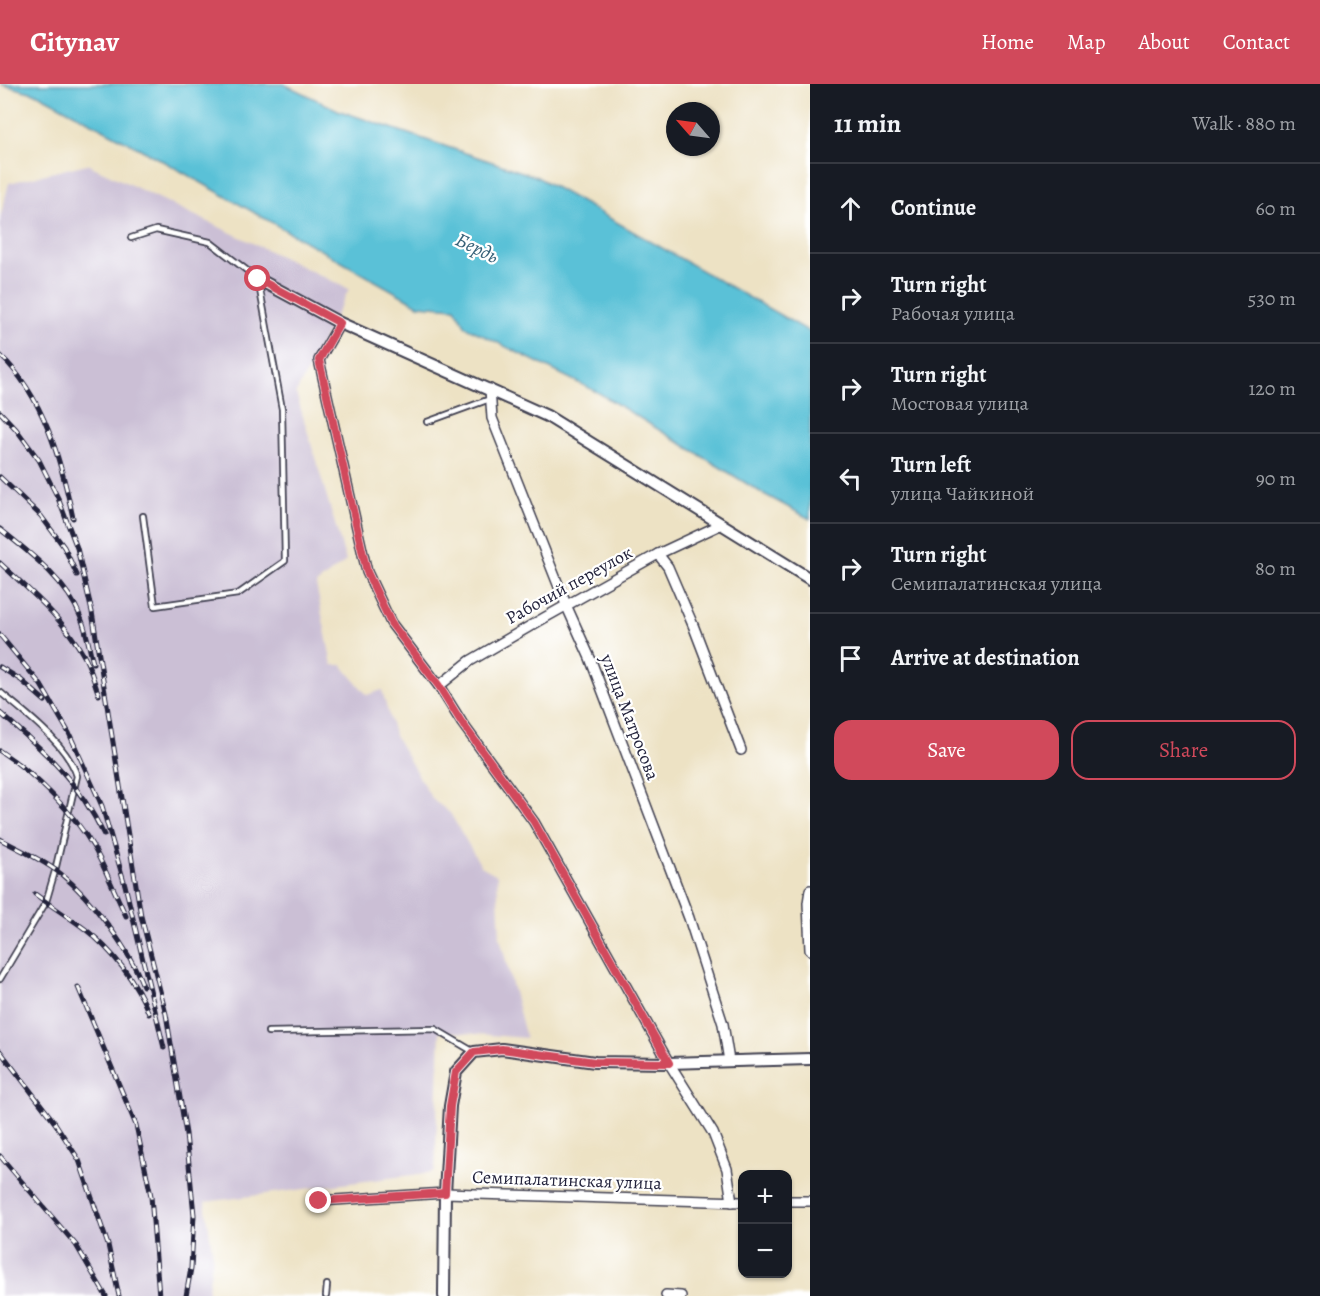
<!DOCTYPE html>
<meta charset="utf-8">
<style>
body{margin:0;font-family:Alegreya,serif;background:#242831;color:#f1f3f6}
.controls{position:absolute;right:18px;bottom:18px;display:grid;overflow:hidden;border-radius:12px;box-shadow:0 2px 4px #0004}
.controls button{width:54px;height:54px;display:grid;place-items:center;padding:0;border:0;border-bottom:2px solid #363941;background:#171b24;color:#f1f3f6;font:30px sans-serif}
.compass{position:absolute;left:666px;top:18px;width:54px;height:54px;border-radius:50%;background:#171b24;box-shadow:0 2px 4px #0004;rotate:298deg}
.stop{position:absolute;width:18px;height:18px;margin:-14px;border:4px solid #d1495b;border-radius:50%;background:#fff}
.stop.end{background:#d1495b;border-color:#fff;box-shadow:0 2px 6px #0008}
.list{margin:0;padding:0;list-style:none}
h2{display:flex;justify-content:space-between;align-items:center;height:78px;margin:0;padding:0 24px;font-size:26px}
h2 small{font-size:20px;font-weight:400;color:#9ea1a6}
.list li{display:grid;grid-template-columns:39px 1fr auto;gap:18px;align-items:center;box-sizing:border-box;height:90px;padding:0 24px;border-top:2px solid #363941}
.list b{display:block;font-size:22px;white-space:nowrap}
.list p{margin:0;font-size:20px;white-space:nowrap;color:#9ea1a6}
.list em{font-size:20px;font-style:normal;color:#9ea1a6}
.actions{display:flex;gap:12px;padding:18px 24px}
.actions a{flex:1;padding:14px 0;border:2px solid #d1495b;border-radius:18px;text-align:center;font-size:21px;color:#d1495b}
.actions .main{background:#d1495b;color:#fff}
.icon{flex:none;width:33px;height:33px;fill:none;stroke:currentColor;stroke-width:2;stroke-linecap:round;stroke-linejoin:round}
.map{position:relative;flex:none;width:810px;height:1212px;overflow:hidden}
header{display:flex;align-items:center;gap:36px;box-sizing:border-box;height:84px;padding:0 30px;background:#d1495b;color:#fff}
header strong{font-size:28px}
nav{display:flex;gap:33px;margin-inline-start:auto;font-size:21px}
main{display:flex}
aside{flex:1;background:#171b24}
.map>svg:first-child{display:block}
.industrial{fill:#cbbfd5}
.water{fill:#5ac1d7;stroke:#3e7289;stroke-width:1.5}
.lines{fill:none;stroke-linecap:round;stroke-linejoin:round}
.service-casing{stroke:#403f50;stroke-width:8}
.minor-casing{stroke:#403f50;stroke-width:12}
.tertiary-casing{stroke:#403f50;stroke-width:14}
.service{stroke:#fff;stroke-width:4.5}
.minor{stroke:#fff;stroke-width:9}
.tertiary{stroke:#fff;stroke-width:10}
.rail-casing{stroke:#22223b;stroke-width:5}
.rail{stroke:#fff;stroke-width:3;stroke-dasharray:9;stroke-linecap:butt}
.route{stroke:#d1495b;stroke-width:8}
.labels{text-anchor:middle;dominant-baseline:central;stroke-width:4.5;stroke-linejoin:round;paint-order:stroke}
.street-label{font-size:18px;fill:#22223b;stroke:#fff}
.water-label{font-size:20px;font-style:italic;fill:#386279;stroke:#fff}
</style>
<header>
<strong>Citynav</strong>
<nav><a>Home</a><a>Map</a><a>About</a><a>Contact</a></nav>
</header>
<main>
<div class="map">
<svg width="810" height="1212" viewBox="0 0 810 1212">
<rect width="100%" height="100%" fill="#fff"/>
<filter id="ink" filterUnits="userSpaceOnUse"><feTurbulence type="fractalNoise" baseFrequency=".0167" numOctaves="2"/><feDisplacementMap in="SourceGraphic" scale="12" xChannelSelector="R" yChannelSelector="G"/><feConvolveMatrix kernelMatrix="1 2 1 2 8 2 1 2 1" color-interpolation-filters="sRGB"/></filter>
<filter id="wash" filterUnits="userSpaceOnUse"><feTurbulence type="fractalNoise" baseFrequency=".008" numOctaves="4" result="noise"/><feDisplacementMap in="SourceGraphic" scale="24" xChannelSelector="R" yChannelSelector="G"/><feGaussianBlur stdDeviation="1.35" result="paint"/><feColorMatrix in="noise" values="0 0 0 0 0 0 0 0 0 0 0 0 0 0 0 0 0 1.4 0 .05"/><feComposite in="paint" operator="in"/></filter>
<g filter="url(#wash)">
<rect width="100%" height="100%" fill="#ede2c4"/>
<path class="industrial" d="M87,80L349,205L296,309L346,477L316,500L332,581H342L367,611L382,606L394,650L432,715L450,729L481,782L497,791L500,854L526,954L440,947L435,1088L205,1118L213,1172L207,1212H0V134L9,99Z"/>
<path class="water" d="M0,0H284L340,27L537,93L810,248V435L762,409L599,309L466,243L455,224L418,221L170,81L38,10Z"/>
</g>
<g filter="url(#ink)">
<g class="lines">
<g class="service-casing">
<g id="service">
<path d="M131,154L156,146L210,158L258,195L282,325L285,477L238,510L155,522L143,432"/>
<path d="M427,338L490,315"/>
<path d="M0,608C25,629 67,660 77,692L55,787L46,818L0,895"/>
<path d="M268,948L435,945L474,968"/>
<path d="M326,1212L327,1201"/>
</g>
</g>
<g class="minor-casing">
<g id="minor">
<path d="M340,239L319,276L367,488L391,539L439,602L462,639L534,738L669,979L713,1049L727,1085L732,1118"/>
<path d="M490,305L492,334L567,523L590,574L689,834L723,940L729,977"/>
<path d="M658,470L668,483L693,541L741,666"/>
<path d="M439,602L470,577L544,534L658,470L722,440"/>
<path d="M810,806L808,819L810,866"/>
<path d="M319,1117L445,1109L742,1118"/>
<path d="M788,1117H810"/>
<path d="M666,1211L681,1212"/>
</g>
</g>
<g class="tertiary-casing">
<g id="tertiary">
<path d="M258,195L340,239L547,332L810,495"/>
<path d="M444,1212L445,1109L450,1022L456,988L474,968L502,965L595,978L669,979L810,975"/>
</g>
</g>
<use href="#service" class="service"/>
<use href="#minor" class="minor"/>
<use href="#tertiary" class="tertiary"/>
<g class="rail-casing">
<g id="rail">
<path d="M0,271C44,312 61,377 73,434"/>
<path d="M0,328L16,345L39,376L58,414L77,464L92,528L141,832L166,930L186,1050L194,1131L191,1184L186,1212"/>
<path d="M0,393L41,432L64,463L77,491"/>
<path d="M0,445C30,469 67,497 81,534C87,548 89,564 93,579"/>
<path d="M0,479C30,507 64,535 84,572C91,584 94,599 99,611"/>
<path d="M0,551L41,601L69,649L102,722L125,801L164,964"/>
<path d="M0,583L21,596L45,617"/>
<path d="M0,629C44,666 79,698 104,751"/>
<path d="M0,667C34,689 74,729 94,764C106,786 115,809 126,832"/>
<path d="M0,755C20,766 43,776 61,790C91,814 130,866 143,902"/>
<path d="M35,810C51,822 69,833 85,845C112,866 137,898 149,930"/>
<path d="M78,903L136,1041L151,1112L159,1212"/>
<path d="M0,967L55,1039L79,1076L108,1161L119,1212"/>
<path d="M0,1072L76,1161L106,1212"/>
</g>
</g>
<use href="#rail" class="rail"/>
</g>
</g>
<g class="lines" filter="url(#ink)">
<path class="route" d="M258,195L340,239L319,276L367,488L391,539L439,602L462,639L534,738L669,979L595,978L502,965L474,968L456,988L450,1022L445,1109L319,1117"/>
</g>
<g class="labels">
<g class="street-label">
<text transform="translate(569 501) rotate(-29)">Рабочий переулок</text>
<text transform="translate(630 633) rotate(69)">улица Матросова</text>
<text transform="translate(567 1096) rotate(2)">Семипалатинская улица</text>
</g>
<g class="water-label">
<text transform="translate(477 164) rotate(26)">Бердь</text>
</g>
</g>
</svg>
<div class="controls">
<button>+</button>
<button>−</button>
</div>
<svg class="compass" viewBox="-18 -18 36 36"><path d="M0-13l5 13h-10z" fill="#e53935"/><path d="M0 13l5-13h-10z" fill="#9ea1a6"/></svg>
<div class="stop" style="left:258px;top:195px"></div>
<div class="stop end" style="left:319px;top:1117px"></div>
</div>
<aside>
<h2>11 min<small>Walk · 880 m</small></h2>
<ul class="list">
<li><svg class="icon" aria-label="ahead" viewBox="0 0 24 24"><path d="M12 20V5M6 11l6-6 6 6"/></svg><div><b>Continue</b></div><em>60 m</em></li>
<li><svg class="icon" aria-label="right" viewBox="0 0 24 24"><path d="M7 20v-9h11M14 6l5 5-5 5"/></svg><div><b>Turn right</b><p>Рабочая улица</p></div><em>530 m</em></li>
<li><svg class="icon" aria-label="right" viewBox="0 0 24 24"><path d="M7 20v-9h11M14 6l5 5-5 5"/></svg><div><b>Turn right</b><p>Мостовая улица</p></div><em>120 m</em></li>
<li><svg class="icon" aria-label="left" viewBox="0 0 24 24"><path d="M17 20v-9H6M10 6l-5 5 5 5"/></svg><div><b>Turn left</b><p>улица Чайкиной</p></div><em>90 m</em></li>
<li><svg class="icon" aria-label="right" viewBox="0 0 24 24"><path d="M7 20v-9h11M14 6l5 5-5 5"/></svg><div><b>Turn right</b><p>Семипалатинская улица</p></div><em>80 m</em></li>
<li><svg class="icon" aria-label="arrive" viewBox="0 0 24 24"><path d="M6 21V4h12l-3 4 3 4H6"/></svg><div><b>Arrive at destination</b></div></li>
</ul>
<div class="actions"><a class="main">Save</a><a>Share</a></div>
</aside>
</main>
